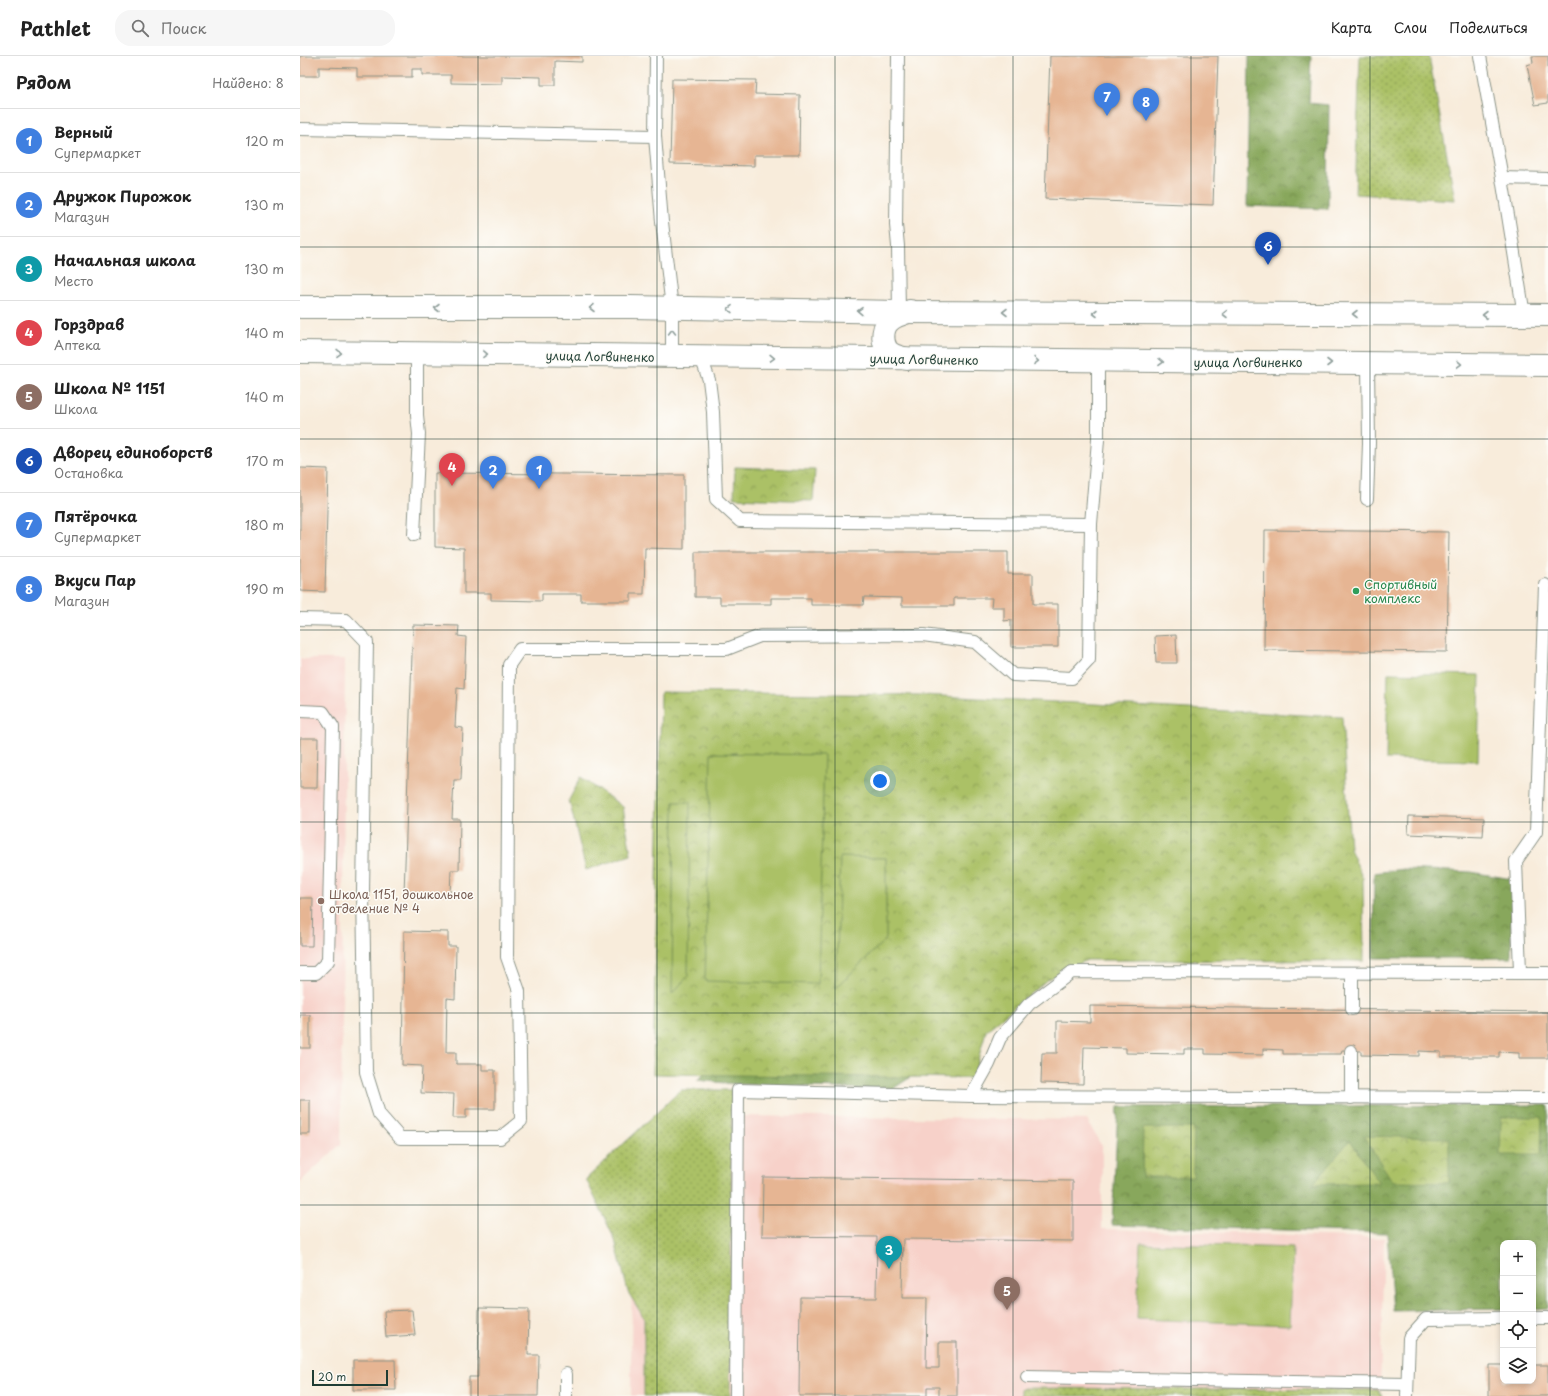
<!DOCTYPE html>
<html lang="ru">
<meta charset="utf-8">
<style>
body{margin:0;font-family:"Playpen Sans",sans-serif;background:#f6f6f6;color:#222}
.controls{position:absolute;right:12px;bottom:12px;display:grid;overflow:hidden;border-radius:8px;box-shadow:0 2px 6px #0003}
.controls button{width:36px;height:36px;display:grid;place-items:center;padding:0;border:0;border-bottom:1px solid #e0e0e0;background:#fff;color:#222;font:20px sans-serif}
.scale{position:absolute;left:12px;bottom:10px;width:76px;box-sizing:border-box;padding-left:4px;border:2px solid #1f3d34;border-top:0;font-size:11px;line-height:14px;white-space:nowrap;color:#1f3d34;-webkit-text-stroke:3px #fdfcf7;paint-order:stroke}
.you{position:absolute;left:580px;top:725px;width:14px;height:14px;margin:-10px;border:3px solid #fff;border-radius:50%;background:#1a73e8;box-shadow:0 0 0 6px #1a73e833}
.badge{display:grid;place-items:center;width:26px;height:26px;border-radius:50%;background:#d1495b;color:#fff;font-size:13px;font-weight:700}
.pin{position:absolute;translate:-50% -33px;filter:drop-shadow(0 1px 2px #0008)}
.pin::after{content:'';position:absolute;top:21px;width:14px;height:12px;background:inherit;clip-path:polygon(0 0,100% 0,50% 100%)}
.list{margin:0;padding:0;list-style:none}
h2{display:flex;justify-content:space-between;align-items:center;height:52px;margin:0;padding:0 16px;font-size:17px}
h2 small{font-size:13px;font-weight:400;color:#767676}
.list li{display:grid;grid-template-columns:26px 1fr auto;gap:12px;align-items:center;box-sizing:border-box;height:64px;padding:0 16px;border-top:1px solid #e0e0e0}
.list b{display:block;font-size:15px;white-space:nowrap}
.list p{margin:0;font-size:13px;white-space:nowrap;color:#767676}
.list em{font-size:13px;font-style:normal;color:#767676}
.icon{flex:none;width:22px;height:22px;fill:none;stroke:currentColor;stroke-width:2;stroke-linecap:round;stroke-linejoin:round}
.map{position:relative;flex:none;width:1248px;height:1340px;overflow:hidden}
header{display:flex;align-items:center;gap:24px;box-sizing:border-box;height:56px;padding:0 20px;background:#fff;border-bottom:1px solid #e0e0e0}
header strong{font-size:19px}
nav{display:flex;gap:22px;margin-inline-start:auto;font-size:14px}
.search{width:280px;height:36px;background:#f6f6f6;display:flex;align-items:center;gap:10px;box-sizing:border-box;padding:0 14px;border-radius:16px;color:#767676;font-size:15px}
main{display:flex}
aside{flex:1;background:#fff}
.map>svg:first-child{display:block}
.built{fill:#f7d1c9}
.grass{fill:url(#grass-dots);stroke:#657f4d}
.forest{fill:url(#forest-crowns);stroke:#547248}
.park{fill:url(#park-crowns);stroke:#657f4d}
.garden{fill:#abc166;stroke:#657f4d}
.building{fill:#e6b593}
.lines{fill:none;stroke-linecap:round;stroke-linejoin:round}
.service-casing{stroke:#8c9488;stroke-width:14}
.minor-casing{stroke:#8c9488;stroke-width:24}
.secondary-casing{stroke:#8c9488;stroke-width:24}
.service{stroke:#fff;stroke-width:12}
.minor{stroke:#fff;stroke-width:22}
.secondary{stroke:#fff;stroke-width:22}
.oneway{stroke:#8f9e9a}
.grid{fill:none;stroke:#1f3d34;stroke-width:1;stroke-opacity:0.55}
.leisure-dot{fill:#2e9e5b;stroke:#fdfcf7;stroke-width:1.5}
.education-dot{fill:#8d6e63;stroke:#fdfcf7;stroke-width:1.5}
.labels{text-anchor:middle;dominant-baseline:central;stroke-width:3;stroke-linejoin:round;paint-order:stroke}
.street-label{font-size:12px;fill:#1f3d34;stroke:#fdfcf7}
.leisure-label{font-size:12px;fill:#27864d;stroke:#fdfcf7;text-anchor:start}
.education-label{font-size:12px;fill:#785e54;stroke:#fdfcf7;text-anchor:start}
</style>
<header>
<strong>Pathlet</strong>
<div class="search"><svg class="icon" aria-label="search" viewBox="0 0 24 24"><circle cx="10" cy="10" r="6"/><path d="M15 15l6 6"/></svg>Поиск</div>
<nav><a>Карта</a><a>Слои</a><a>Поделиться</a></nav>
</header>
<main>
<aside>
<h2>Рядом<small>Найдено: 8</small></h2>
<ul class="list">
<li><span class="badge" style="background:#3f7fe0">1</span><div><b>Верный</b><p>Супермаркет</p></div><em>120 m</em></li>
<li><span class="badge" style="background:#3f7fe0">2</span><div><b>Дружок Пирожок</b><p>Магазин</p></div><em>130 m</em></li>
<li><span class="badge" style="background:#0f9aa8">3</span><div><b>Начальная школа</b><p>Место</p></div><em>130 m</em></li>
<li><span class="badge" style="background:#e0444e">4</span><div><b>Горздрав</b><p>Аптека</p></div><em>140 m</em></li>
<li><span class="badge" style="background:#8d6e63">5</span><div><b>Школа № 1151</b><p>Школа</p></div><em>140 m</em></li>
<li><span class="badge" style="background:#1a4fb4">6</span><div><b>Дворец единоборств</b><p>Остановка</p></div><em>170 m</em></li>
<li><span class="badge" style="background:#3f7fe0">7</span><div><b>Пятёрочка</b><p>Супермаркет</p></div><em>180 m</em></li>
<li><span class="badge" style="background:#3f7fe0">8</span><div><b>Вкуси Пар</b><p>Магазин</p></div><em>190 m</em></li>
</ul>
</aside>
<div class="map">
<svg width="1248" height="1340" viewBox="0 0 1248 1340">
<defs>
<pattern id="grass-dots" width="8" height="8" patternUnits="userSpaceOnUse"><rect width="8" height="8" fill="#abc166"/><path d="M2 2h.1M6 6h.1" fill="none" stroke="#8b9e55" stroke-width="1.8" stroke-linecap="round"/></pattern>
<pattern id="forest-crowns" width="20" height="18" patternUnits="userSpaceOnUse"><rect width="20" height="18" fill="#88a75b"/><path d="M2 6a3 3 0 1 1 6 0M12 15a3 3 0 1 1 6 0" fill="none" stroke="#6f894c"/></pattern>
<pattern id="park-crowns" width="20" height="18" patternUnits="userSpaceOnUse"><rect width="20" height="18" fill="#abc166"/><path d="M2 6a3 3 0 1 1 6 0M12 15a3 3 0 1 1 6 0" fill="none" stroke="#8b9e55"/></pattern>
</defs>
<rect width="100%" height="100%" fill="#fdfcf7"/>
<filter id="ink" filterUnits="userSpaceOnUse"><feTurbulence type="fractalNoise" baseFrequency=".025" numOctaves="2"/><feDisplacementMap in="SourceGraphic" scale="8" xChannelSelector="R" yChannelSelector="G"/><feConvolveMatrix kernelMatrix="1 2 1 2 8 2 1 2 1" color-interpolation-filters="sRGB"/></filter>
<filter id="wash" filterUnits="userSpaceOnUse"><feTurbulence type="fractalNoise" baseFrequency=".012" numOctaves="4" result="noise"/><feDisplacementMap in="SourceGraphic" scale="16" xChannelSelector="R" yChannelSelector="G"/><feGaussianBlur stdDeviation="0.9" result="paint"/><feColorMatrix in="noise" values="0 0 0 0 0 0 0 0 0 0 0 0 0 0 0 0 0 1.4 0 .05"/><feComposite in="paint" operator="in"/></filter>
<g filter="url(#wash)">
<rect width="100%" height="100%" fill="#f8ecdb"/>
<g class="built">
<path d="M0,603H45L41,1088L0,1126Z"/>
<path d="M437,1060L787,1064L802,1091V1173L1084,1182L1080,1334L721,1332V1340H331L332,1109Z"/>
</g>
<g class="grass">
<path d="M1060,0H1129L1155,144L1055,138Z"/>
<path d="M381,1034H432L430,1340H344V1262L328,1236L315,1184L286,1123Z"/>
<path d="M721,1332L1079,1334L1082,1340H721Z"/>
</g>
<g class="forest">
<path d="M949,0H1011L1009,47L1029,49L1028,153L947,150Z"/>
<path d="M1103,813L1171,816L1212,823L1211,902H1073L1074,817Z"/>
<path d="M442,991L611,1021L591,1034L434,1028L397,1024Z"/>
<path d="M1248,1049V1252L1233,1253V1187H1203V1253L1093,1255L1087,1177L812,1169L818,1051Z"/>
</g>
<g class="park">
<path d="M435,411L515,414L513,445L434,442Z"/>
<path d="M361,636L622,639L1042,661L1050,793L1063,822L1064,905L787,904L748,923L686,975L673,1022L353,1018Z"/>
<path d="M281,721L323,751L331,799L286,814L269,744Z"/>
<path d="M1201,1061H1242L1241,1099H1200Z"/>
<path d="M843,1072H894L893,1121H842Z"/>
<path d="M1063,1080L1149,1082V1127L1093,1126Z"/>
<path d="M1050,1084L1079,1127L1013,1128Z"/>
</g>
<g class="garden">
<path d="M1088,617L1180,619L1178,705L1086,703Z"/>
<path d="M411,697L524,699L518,928L405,925Z"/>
<path d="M374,746H390L388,920L372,938Z"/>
<path d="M540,801L586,802V883L536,932Z"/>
<path d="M840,1187L993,1192L990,1269L837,1263Z"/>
</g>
<g id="blocks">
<g class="building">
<path d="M0,0H282V6L255,5V29H241V21L202,20V28L151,27V19H122V13H112V21H57V12L19,11V20H0Z"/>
<path d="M750,0H918L913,149L745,143Z"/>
<path d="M1232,0H1248V47L1235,49L1227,9L1233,7Z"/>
<path d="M372,23L456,24L455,38L500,39L499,99H454V110L370,108Z"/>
<path d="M0,412L28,413L25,536L0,535Z"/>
<path d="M135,417L384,419V493L345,492L344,538H331V545H281V538H242V545L191,544V537H164V492L135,491Z"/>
<path d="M965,474L1149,476L1147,596L964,594Z"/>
<path d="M395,496H708V518H733V548H758V591H711V564L704,565V551H691L692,542H654V550H602V542L564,541L563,549H511V542H471V548H420V541H395Z"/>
<path d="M113,569L159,570L158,580L166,581L164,633L157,632L155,671L163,672L161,724H154L152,763H160L159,814H151L150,839L104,838Z"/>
<path d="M876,579L877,607H856L855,580Z"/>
<path d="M0,682H18L17,732H0Z"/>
<path d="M1109,760L1184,762L1183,781L1108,778Z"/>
<path d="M0,842H13L12,890H0Z"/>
<path d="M104,875L148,876V890H156L155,943L147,942L146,996H156V1008H182V1014H195V1053H166V1062H153L154,1038L121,1037L122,1010L102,1009Z"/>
<path d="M790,950L1248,956V1002H1219V997L1199,996V1001H1141V996L1119,995V1000L1061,999V995L1042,994L1041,998H983V994L963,993V999L905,998V993H884V998L826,997V992L784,991L783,1028L741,1027L742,997H757V965L790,966Z"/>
<rect x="0" y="959" width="10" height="33"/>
<rect x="0" y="1044" width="10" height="34"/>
<path d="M463,1121L773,1125V1185L603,1183L602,1242H627L626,1312H639V1286H657V1340H639V1331H627V1340H499L500,1241L576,1242L577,1181L462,1180Z"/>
<path d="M179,1252L229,1253L228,1299H239L238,1340H169V1321H178Z"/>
<path d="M112,1254L115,1279L86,1281L84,1255Z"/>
<path d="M53,1304H95L96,1334H53Z"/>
<path d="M1189,1309H1203V1325H1233V1309H1248V1340H1189Z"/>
</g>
</g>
</g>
<g filter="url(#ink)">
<use href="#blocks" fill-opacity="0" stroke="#8c9488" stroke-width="1"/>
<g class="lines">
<g class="service-casing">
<g id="service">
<path d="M356,0L355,80L362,166L372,252V301"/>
<path d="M598,0L596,169L598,190L599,256"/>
<path d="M1180,0L1202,122L1224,259"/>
<path d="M0,73L355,80"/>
<path d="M1202,122L1248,123"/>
<path d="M401,301L409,324L413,356L416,443L440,465L791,468"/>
<path d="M1067,443L1069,387L1068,307"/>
<path d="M114,479L119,378L117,359V298"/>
<path d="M0,563L46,564L67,586L63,836L66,1016L79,1058L100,1082H200L221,1065L219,935L207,901L209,609L220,593H427L460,580L623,579L675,586L713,619L772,622L789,604L791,468L798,384V305"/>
<path d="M0,655L23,656L33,671L28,905L16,917H0"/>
<path d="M1220,916L1216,805L1236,776L1245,529"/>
<path d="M1052,917V953"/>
<path d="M1248,917L772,916L729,948L700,982L689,1008L671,1040L1248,1042"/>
<path d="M1051,1042V995"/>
<path d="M1233,1262H1248"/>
<path d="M266,1318V1340"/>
<path d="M727,1321L1107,1328"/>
<path d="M436,1340L438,1034L671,1040"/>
<path d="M1107,1340L1109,1282L1126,1263L1203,1262"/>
</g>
</g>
<g class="minor-casing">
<path id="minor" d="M607,303C600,301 592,300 587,294C581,284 582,269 592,263C597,259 604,258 610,255"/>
</g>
<g class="secondary-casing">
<g id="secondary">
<path d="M0,251H331L599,256L1248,259"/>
<path d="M0,296L1248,309"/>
</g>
</g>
<use href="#service" class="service"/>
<use href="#minor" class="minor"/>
<use href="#secondary" class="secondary"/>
</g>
<defs><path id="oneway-chevron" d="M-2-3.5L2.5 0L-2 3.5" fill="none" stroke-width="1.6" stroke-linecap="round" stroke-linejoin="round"/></defs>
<g class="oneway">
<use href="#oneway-chevron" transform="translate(137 252) rotate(-180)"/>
<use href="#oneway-chevron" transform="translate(292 252) rotate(180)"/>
<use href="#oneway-chevron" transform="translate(430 253) rotate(-179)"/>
<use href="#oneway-chevron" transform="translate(560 255) rotate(-179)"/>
<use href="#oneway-chevron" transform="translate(705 256) rotate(-180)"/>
<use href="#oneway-chevron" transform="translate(795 257) rotate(-180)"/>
<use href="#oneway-chevron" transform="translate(925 258) rotate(-180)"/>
<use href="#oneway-chevron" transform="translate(1055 258) rotate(-180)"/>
<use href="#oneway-chevron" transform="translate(1185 259) rotate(180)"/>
<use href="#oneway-chevron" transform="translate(372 276) rotate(-90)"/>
<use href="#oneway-chevron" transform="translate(39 297) rotate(1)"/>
<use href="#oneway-chevron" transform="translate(185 298) rotate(1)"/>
<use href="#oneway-chevron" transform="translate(472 302) rotate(1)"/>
<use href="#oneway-chevron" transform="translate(736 305) rotate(1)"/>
<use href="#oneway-chevron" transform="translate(861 306) rotate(1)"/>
<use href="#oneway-chevron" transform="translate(1029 307)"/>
<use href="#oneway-chevron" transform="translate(1159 308) rotate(1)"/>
</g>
</g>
<path class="grid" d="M178,0V1340M357,0V1340M535,0V1340M713,0V1340M891,0V1340M1070,0V1340M0,191H1248M0,383H1248M0,574H1248M0,766H1248M0,957H1248M0,1149H1248"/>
<circle class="leisure-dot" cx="1056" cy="535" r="4"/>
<circle class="education-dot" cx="21" cy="845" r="4"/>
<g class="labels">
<g class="street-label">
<text transform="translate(300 300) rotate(1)">улица Логвиненко</text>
<text transform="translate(624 303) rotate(1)">улица Логвиненко</text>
<text x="948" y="306">улица Логвиненко</text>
</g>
<g class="leisure-label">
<text x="1064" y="528">Спортивный<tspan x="1064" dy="14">комплекс</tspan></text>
</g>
<g class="education-label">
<text x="29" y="838">Школа 1151, дошкольное<tspan x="29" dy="14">отделение № 4</tspan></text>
</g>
</g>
</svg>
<div class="controls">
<button>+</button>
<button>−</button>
<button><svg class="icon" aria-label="locate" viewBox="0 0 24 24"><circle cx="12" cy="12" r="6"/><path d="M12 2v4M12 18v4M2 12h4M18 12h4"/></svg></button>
<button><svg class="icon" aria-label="layers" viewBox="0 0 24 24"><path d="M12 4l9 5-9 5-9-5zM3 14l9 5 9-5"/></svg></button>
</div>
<div class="scale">20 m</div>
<div class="you"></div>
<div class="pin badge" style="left:239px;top:433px;background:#3f7fe0">1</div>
<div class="pin badge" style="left:193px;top:433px;background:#3f7fe0">2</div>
<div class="pin badge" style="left:589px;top:1213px;background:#0f9aa8">3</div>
<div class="pin badge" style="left:152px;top:430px;background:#e0444e">4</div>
<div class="pin badge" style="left:707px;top:1254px;background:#8d6e63">5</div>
<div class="pin badge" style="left:968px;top:209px;background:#1a4fb4">6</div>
<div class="pin badge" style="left:807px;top:60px;background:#3f7fe0">7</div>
<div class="pin badge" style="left:846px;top:65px;background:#3f7fe0">8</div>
</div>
</main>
